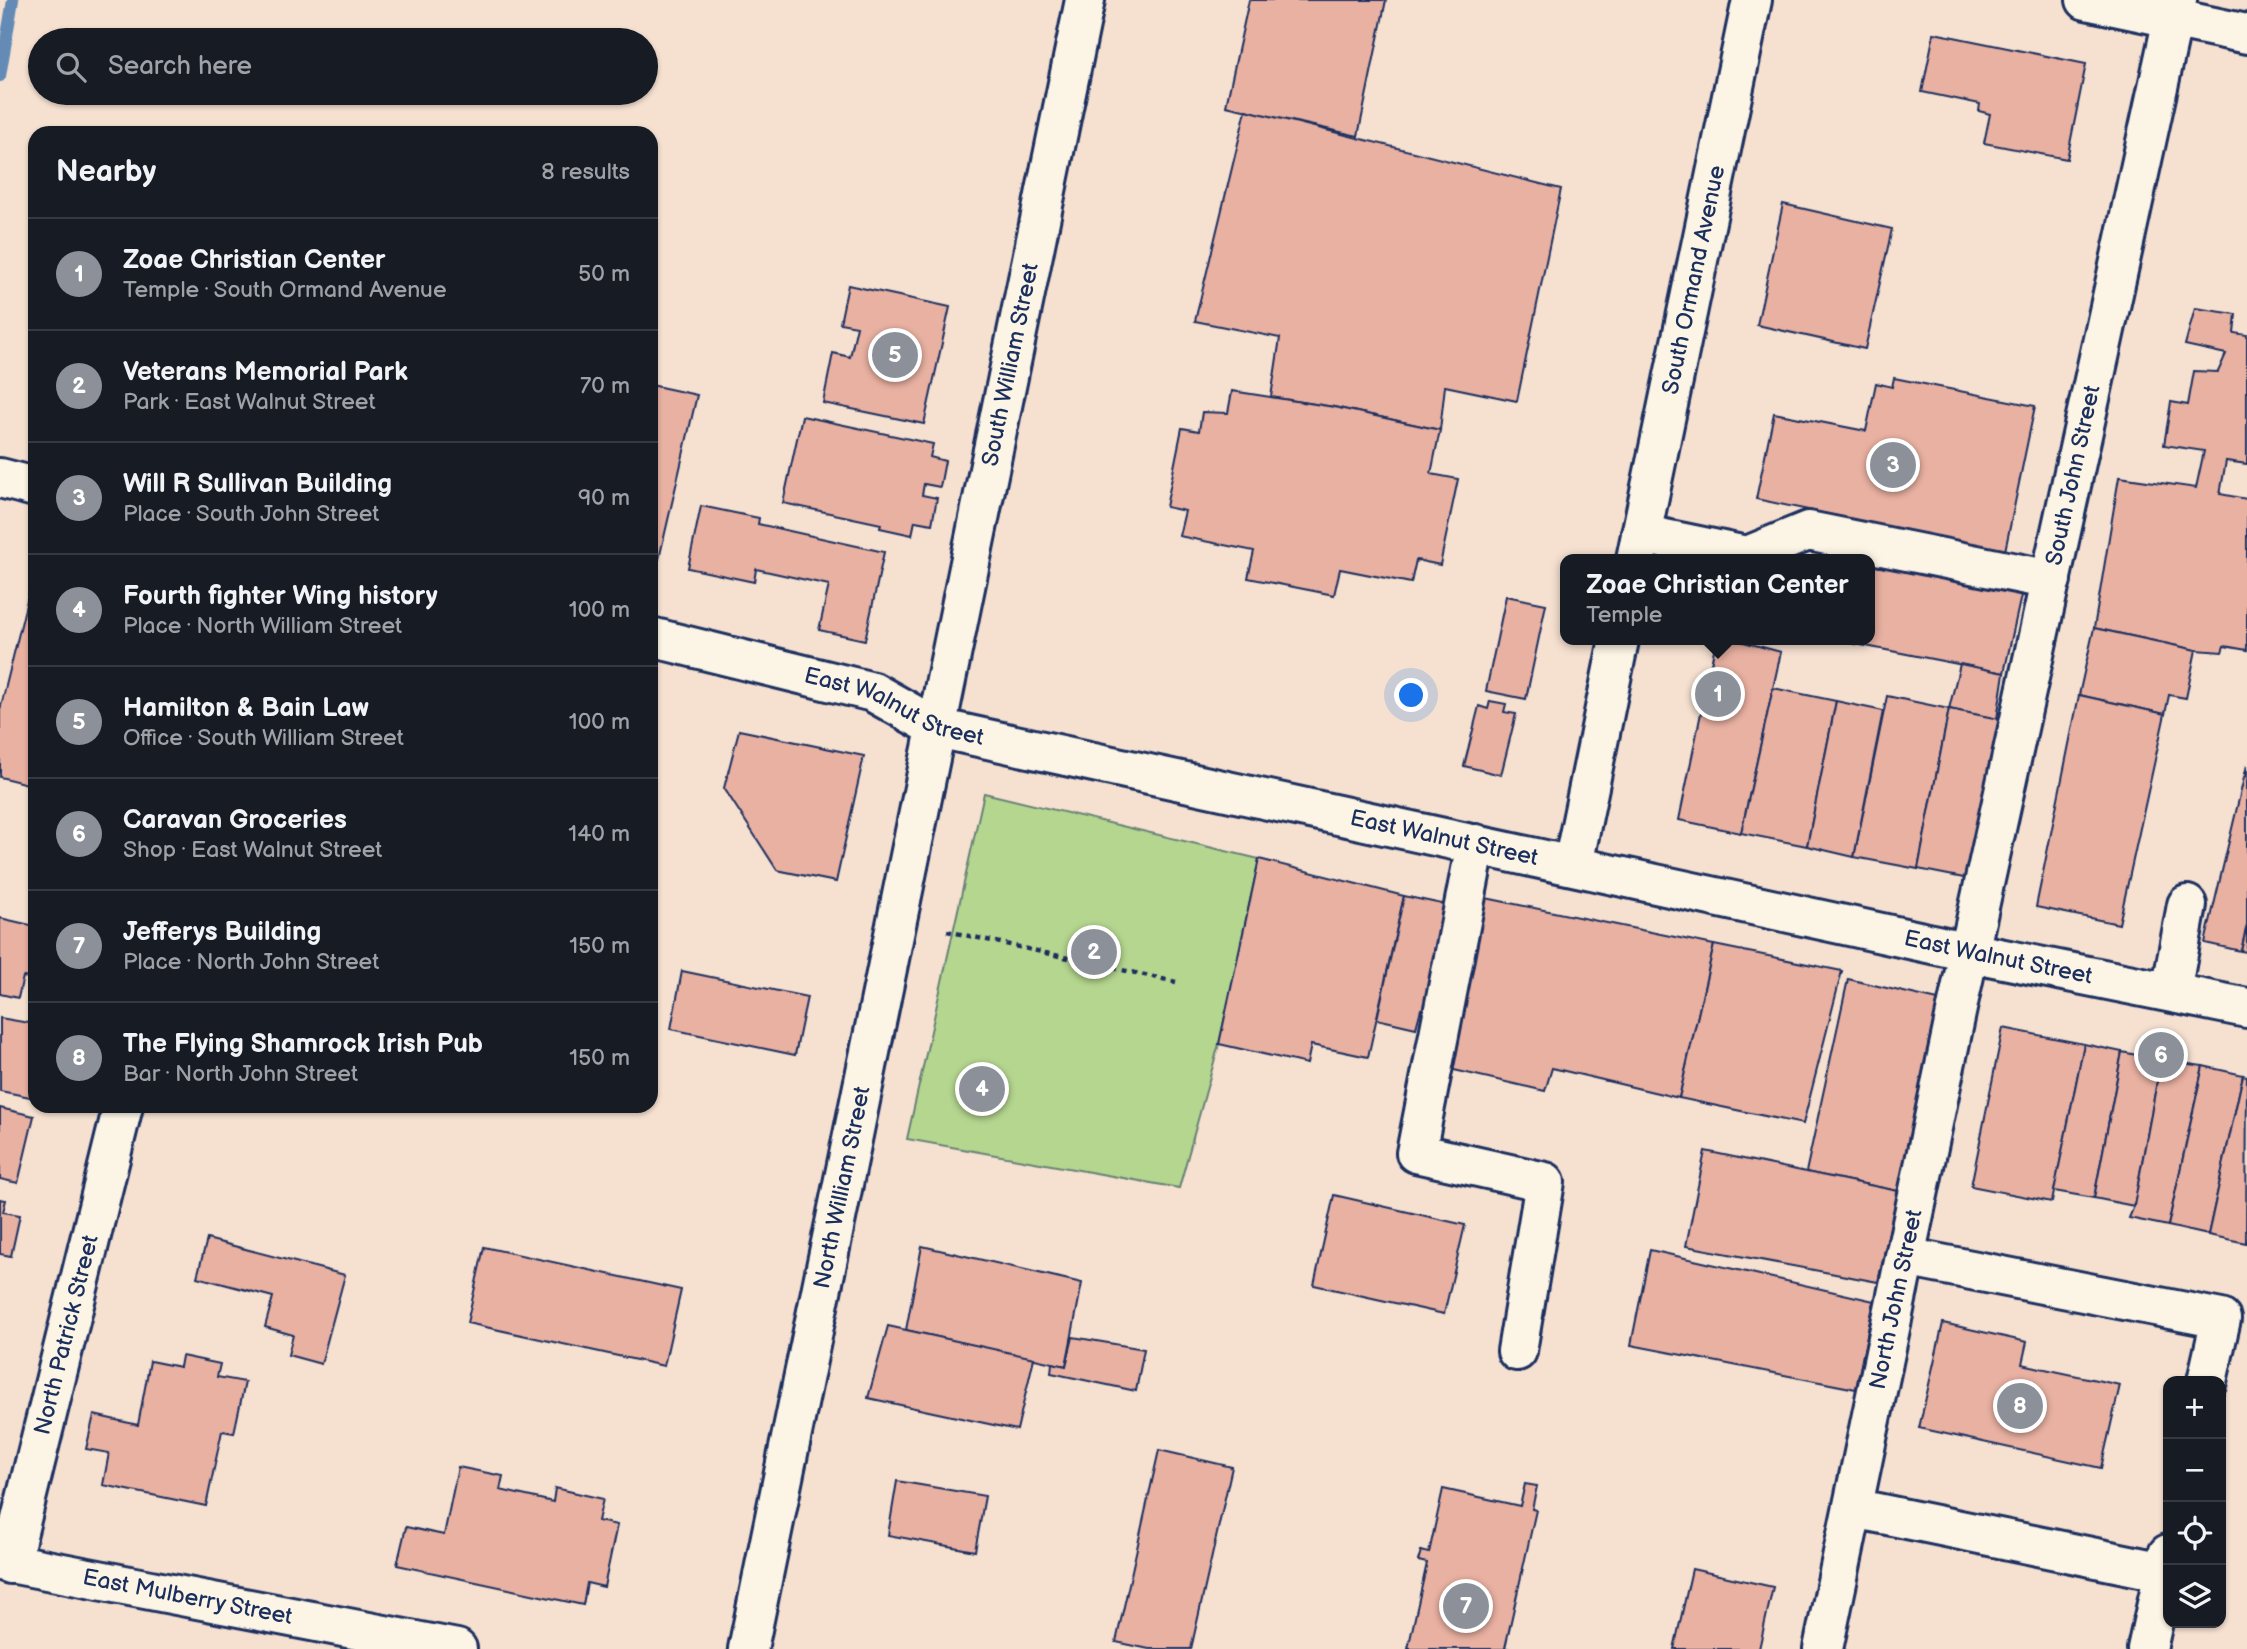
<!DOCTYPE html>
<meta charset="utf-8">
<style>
body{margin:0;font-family:"Balsamiq Sans",sans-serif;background:#20242c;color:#f1f3f6}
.controls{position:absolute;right:21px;bottom:21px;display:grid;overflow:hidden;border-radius:14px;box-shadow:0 2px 5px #0004}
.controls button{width:63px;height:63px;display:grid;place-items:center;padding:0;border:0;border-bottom:2px solid #363941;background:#171b24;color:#f1f3f6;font:35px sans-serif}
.you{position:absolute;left:1412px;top:696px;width:24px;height:24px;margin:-18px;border:5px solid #fff;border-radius:50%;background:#1a73e8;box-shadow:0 0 0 10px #1a73e833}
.badge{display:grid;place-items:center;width:46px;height:46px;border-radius:50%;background:#8c9099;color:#fff;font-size:23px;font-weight:700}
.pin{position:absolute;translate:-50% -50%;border:4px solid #fff;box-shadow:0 2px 7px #0006}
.popup{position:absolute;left:1560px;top:554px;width:315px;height:91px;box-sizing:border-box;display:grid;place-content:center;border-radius:14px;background:#171b24;filter:drop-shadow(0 2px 5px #0005);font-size:23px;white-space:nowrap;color:#9ea1a6}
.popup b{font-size:26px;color:#f1f3f6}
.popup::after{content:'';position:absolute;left:50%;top:100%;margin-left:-14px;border:14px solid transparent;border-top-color:#171b24}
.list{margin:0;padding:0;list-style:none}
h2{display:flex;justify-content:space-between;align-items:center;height:91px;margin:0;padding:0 28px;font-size:30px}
h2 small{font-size:23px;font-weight:400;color:#9ea1a6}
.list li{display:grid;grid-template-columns:46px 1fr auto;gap:21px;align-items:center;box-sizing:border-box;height:112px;padding:0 28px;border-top:2px solid #363941}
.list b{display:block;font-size:26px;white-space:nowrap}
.list p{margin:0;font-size:23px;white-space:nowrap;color:#9ea1a6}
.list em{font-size:23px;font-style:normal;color:#9ea1a6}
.icon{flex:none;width:38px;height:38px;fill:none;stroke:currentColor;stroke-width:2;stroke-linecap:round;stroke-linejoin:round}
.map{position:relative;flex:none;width:2247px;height:1649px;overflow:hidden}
.search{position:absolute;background:#171b24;box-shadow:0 2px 5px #0004;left:28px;top:28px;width:630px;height:77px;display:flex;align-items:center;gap:18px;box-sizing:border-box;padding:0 24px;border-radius:38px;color:#9ea1a6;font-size:26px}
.panel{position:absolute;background:#171b24;box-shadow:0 2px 5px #0004;left:28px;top:126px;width:630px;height:987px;border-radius:21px}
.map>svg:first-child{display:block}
.green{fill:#b5d68f;stroke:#688276;stroke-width:2}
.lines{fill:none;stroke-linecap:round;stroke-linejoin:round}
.stream{stroke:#638bb6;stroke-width:12}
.building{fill:#e9b1a2;stroke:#1b2f5e;stroke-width:2}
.minor-casing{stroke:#1b2f5e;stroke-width:44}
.path{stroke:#1b2f5e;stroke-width:4.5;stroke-dasharray:5 5;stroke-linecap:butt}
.minor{stroke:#fcf5e5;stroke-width:38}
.labels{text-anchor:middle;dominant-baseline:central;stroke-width:7;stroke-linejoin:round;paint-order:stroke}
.street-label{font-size:23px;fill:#1b2f5e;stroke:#fcf5e5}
</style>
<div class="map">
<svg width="2247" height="1649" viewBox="0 0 2247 1649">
<rect width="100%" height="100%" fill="#f6e1d1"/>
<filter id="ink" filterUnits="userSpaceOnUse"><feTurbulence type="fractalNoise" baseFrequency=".0143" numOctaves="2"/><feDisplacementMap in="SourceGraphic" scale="14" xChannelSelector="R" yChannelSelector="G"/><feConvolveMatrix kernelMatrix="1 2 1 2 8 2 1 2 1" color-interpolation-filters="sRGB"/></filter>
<g filter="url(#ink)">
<path class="green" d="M984,793L1259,859L1219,1044L1179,1188L907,1139Z"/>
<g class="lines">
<path class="stream" d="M0,76L13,0"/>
</g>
<g class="building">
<path d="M1249,0H1386L1358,136L1226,106Z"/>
<path d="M1934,33L2086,64L2067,159L1984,143L1990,114L1979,111L1980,104L1922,92Z"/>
<path d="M1246,110L1561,189L1517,401L1445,386L1440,430L1334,407L1271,397L1280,338L1195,321Z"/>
<path d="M1783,204L1892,229L1865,349L1757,325Z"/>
<path d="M848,285L950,307L924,424L823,403L833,353L850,357L857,326L840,323Z"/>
<path d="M2195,308L2236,314L2234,333L2247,335V464L2226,461L2220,494L2247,499V650L2224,646L2222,652L2196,650L2094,628L2119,477L2196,488L2204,451L2164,445L2171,402L2188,405L2194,371L2218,372L2226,354L2185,345Z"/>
<path d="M1894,378L2035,406L2005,551L1756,499L1774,413L1866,431L1876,383L1892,387Z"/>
<path d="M651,385L697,395L659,559L651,557Z"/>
<path d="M1232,391L1334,407L1440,430L1431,474L1458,479L1440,565L1416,560L1411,583L1340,569L1334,595L1248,578L1254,551L1179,536L1185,511L1166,507L1182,428L1199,431L1202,412L1228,413Z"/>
<path d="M802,416L933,444L930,457L945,461L940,487L924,484L922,495L937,498L932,524L915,521L912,535L880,528L881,524L783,503Z"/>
<path d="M701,506L759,518L758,524L884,552L865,640L819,630L829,585L756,569L754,582L688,568Z"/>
<path d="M1870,565L2022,591L2004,673L1835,640H1870Z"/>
<path d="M33,576H35V786L0,777V710Z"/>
<path d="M1506,596L1546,604L1526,699L1486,691Z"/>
<path d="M2094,628L2196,650L2186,698L2169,695L2165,714L2079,695Z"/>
<path d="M1716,640H1736L1781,652L1741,833L1679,820Z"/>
<path d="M1960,664L2004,673L1997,719L1949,709Z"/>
<path d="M1773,688L1836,701L1807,846L1741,833Z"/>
<path d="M2079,695L2165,714L2119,924L2036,907Z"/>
<path d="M1887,696L1949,709L1918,869L1854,857Z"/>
<path d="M1490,701L1506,704L1504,712L1516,714L1501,775L1464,766L1479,706L1488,709Z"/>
<path d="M1836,701L1883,711L1854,857L1807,846Z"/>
<path d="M1949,709L2004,720L1969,879L1918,869Z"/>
<path d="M739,730L864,756L836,882L777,870L724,788Z"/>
<path d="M2247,765V925L2241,951L2205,943Z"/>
<path d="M1259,859L1404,896L1368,1057L1311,1045L1307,1064L1219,1044Z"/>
<path d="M1404,896L1461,908L1439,1012L1421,1009L1416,1028L1377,1019Z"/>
<path d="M1481,897L1714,945L1679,1098L1552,1068L1545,1091L1441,1067Z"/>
<path d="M0,918L35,926V979L23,977L18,998L0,994Z"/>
<path d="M2247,925V952L2241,951Z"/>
<path d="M1714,945L1842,971L1803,1124L1679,1098Z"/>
<path d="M682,971L807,997L795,1055L671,1029Z"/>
<path d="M1848,979L1938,1000L1898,1191L1806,1172Z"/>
<path d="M0,1018L35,1024V1098L0,1091Z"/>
<path d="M2003,1028L2084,1044L2052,1202L1971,1186Z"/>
<path d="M2084,1044L2122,1052L2094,1198L2054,1191Z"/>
<path d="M2122,1052L2161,1060L2134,1206L2094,1198Z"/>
<path d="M2161,1060L2203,1066L2168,1226L2129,1218L2134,1206Z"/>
<path d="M2203,1066L2243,1075L2208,1235L2168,1226Z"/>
<path d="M2243,1075L2247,1076L2246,1243L2208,1235Z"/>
<path d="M0,1108L34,1116L18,1183L0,1179Z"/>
<path d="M1705,1151L1898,1191L1878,1282L1686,1246Z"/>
<path d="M1334,1195L1465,1225L1444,1314L1314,1285Z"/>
<path d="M0,1199L6,1200L3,1212L20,1215L11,1256L0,1254Z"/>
<path d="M207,1239L345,1275L321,1364L288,1355L293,1335L265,1327L273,1297L197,1277Z"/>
<path d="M922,1246L1082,1283L1066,1366L906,1330Z"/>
<path d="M484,1247L681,1290L664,1366L467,1323Z"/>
<path d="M1650,1250L1874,1301L1856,1389L1631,1345Z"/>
<path d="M1943,1323L2027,1342L2022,1364L2120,1385L2101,1468L1919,1428Z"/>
<path d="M888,1326L1034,1358L1017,1430L868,1398Z"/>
<path d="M1073,1337L1144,1349L1136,1391L1051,1373L1052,1363L1066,1366Z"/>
<path d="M182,1356L220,1364L217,1377L245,1382L234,1433L222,1431L206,1506L103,1485L109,1453L86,1449L94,1415L138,1425L150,1361L180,1367Z"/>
<path d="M1159,1450L1232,1467L1191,1649H1149L1116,1642Z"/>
<path d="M458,1467L503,1476L500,1490L553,1502L555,1488L603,1499L598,1521L617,1525L604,1587L587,1583L583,1605L397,1565L406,1527L444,1535Z"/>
<path d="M897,1481L985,1496L975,1551L888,1535Z"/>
<path d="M1525,1484L1537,1486L1532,1509L1536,1510L1505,1648L1510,1649H1408L1427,1563L1418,1561L1421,1551L1429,1553L1443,1489L1520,1506Z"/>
<path d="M1692,1569L1773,1587L1759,1649H1674Z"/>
</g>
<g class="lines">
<g class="minor-casing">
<g id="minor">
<path d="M2086,0L2247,34"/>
<path d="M0,478L35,487"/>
<path d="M1641,534L1747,556L1808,531L2051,580"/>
<path id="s1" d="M1636,559L1752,0"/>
<path id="s2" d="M651,637L873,692L937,728L1969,952L2247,1008"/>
<path d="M1476,844L1416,1153L1545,1182L1517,1351"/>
<path d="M1573,865L1619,640"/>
<path d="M2171,992L2187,905"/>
<path d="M1905,1257L2221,1319L2207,1381"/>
<path d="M1853,1508L2164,1572"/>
<path id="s3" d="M0,1561L457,1649"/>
<path id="s4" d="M10,1564L123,1106"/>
<path id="s5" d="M748,1649L1085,0"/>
<path id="s6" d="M1823,1649L1960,994L2177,0"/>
<path d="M2147,1649L2168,1554"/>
</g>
</g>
<path class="path" d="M947,931L1176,982"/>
<use href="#minor" class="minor"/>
</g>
</g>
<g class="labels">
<g class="street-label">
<text stroke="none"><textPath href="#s1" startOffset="285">South Ormand Avenue</textPath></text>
<text stroke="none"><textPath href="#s5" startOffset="1311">South William Street</textPath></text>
<text stroke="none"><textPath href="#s6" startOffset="1200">South John Street</textPath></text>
<text stroke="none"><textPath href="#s2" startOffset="254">East Walnut Street</textPath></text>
<text stroke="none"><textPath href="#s2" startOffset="821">East Walnut Street</textPath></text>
<text stroke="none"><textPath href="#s2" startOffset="1388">East Walnut Street</textPath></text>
<text stroke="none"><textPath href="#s5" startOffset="471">North William Street</textPath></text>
<text stroke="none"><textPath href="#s6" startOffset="357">North John Street</textPath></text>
<text stroke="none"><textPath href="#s4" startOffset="236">North Patrick Street</textPath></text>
<text stroke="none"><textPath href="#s3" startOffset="191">East Mulberry Street</textPath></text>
</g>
</g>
</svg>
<div class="controls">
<button>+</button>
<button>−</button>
<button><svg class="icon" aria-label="locate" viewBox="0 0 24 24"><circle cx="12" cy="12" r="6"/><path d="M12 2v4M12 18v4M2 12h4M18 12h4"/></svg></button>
<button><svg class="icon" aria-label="layers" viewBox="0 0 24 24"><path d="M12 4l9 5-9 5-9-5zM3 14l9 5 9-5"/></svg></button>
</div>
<div class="you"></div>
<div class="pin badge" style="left:1718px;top:694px">1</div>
<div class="popup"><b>Zoae Christian Center</b>Temple</div>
<div class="pin badge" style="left:1094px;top:952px">2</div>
<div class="pin badge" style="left:1893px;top:465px">3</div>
<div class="pin badge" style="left:982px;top:1089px">4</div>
<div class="pin badge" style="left:895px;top:355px">5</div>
<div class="pin badge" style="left:2161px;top:1055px">6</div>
<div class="pin badge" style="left:1466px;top:1606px">7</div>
<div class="pin badge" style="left:2020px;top:1406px">8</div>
<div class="search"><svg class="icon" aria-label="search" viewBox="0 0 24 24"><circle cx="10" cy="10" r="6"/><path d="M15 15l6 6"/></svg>Search here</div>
<section class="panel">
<h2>Nearby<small>8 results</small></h2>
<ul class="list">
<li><span class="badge">1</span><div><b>Zoae Christian Center</b><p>Temple · South Ormand Avenue</p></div><em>50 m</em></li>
<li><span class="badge">2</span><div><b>Veterans Memorial Park</b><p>Park · East Walnut Street</p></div><em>70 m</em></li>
<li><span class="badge">3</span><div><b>Will R Sullivan Building</b><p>Place · South John Street</p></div><em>90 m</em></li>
<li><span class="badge">4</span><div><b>Fourth fighter Wing history</b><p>Place · North William Street</p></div><em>100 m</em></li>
<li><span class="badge">5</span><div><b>Hamilton &amp; Bain Law</b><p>Office · South William Street</p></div><em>100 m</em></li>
<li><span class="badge">6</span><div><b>Caravan Groceries</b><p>Shop · East Walnut Street</p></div><em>140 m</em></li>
<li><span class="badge">7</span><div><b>Jefferys Building</b><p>Place · North John Street</p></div><em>150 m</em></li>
<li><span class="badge">8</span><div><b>The Flying Shamrock Irish Pub</b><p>Bar · North John Street</p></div><em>150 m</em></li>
</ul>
</section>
</div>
